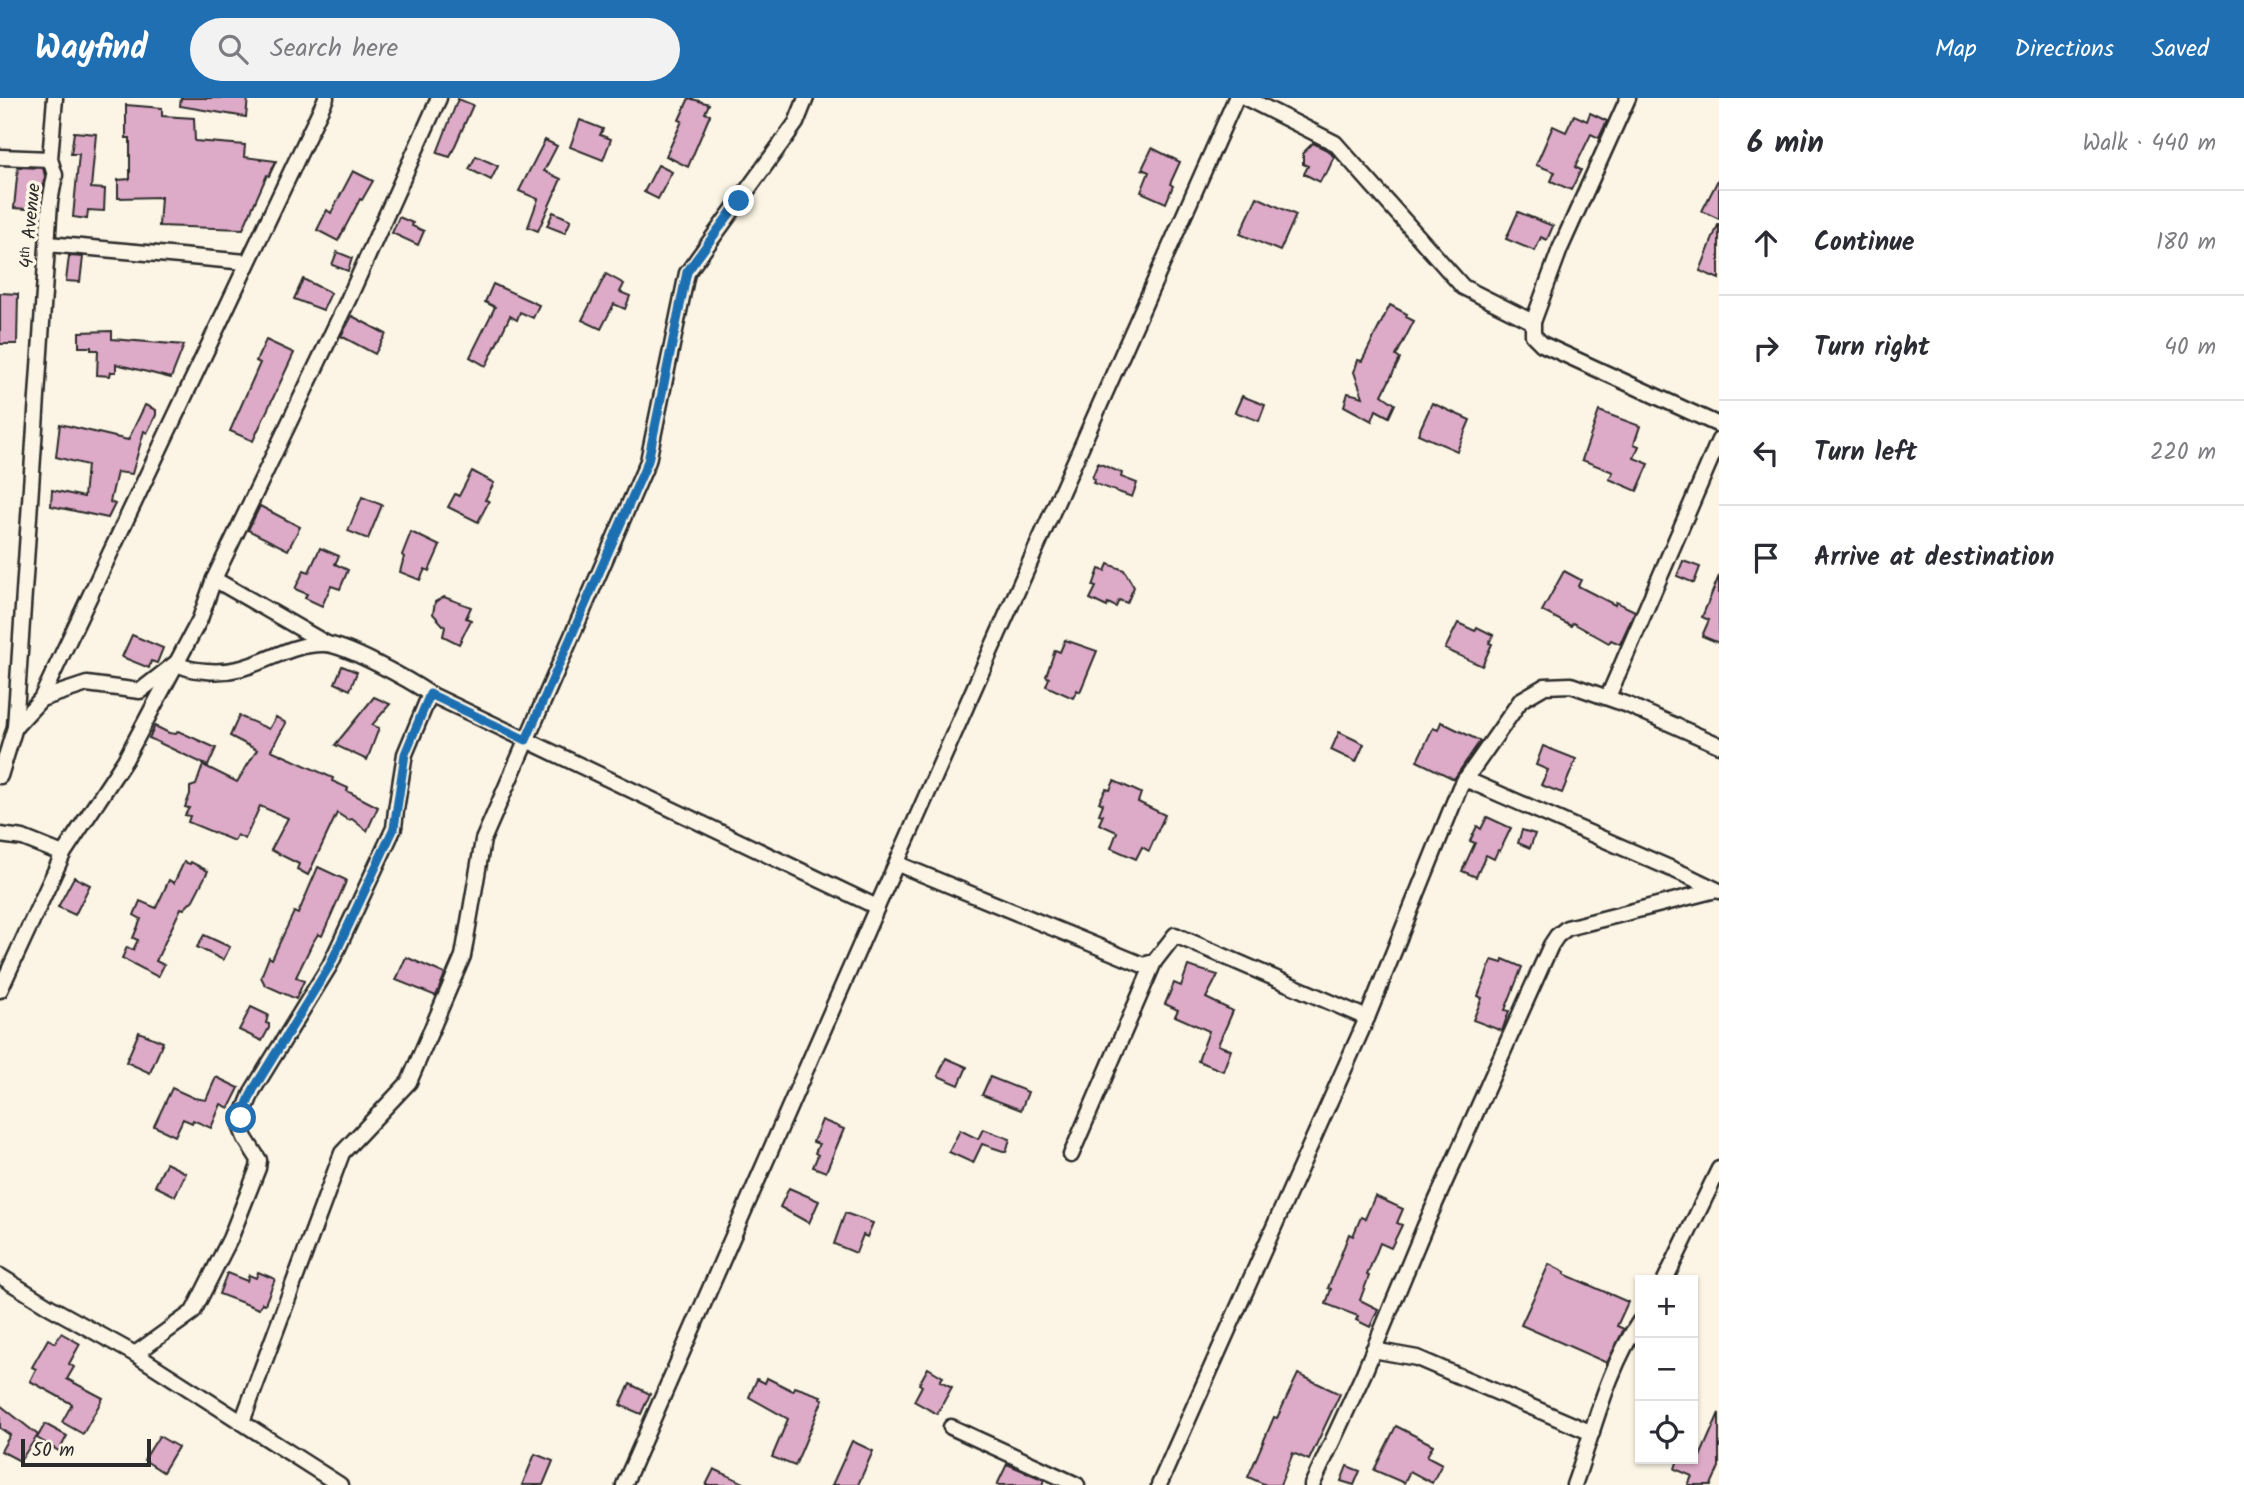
<!DOCTYPE html>
<meta charset="utf-8">
<style>
body{margin:0;font-family:Kalam,sans-serif;background:#f2f2f3;color:#2b2b33}
.controls{position:absolute;right:21px;bottom:21px;display:grid;overflow:hidden;border-radius:0px;box-shadow:0 2px 5px #0004}
.controls button{width:63px;height:63px;display:grid;place-items:center;padding:0;border:0;border-bottom:2px solid #e1e1e2;background:#fff;color:#2b2b33;font:35px sans-serif}
.scale{position:absolute;left:21px;bottom:18px;width:130px;box-sizing:border-box;padding-left:7px;border:4px solid #2b2b2b;border-top:0;font-size:19px;line-height:24px;white-space:nowrap;color:#2b2b2b;-webkit-text-stroke:5px #fcf5e5;paint-order:stroke}
.stop{position:absolute;width:21px;height:21px;margin:-16px;border:5px solid #1f6fb2;border-radius:50%;background:#fff}
.stop.end{background:#1f6fb2;border-color:#fff;box-shadow:0 2px 7px #0008}
.list{margin:0;padding:0;list-style:none}
h2{display:flex;justify-content:space-between;align-items:center;height:91px;margin:0;padding:0 28px;font-size:30px}
h2 small{font-size:23px;font-weight:400;color:#7c7c81}
.list li{display:grid;grid-template-columns:46px 1fr auto;gap:21px;align-items:center;box-sizing:border-box;height:105px;padding:0 28px;border-top:2px solid #e1e1e2}
.list b{display:block;font-size:26px;white-space:nowrap}
.list em{font-size:23px;font-style:normal;color:#7c7c81}
.icon{flex:none;width:38px;height:38px;fill:none;stroke:currentColor;stroke-width:2;stroke-linecap:round;stroke-linejoin:round}
.map{position:relative;flex:none;width:1719px;height:1387px;overflow:hidden}
header{display:flex;align-items:center;gap:42px;box-sizing:border-box;height:98px;padding:0 35px;background:#1f6fb2;color:#fff}
header strong{font-size:33px}
nav{display:flex;gap:38px;margin-inline-start:auto;font-size:24px}
.search{width:490px;height:63px;background:#f2f2f3;display:flex;align-items:center;gap:18px;box-sizing:border-box;padding:0 24px;border-radius:38px;color:#7c7c81;font-size:26px}
main{display:flex}
aside{flex:1;background:#fff}
.map>svg:first-child{display:block}
.building{fill:#ddaac7;stroke:#2b2b2b;stroke-width:2}
.lines{fill:none;stroke-linecap:round;stroke-linejoin:round}
.minor-casing{stroke:#2b2b2b;stroke-width:19}
.minor{stroke:#fcf5e5;stroke-width:14}
.route{stroke:#1f6fb2;stroke-width:9}
.labels{text-anchor:middle;dominant-baseline:central;stroke-width:7;stroke-linejoin:round;paint-order:stroke}
.street-label{font-size:19px;fill:#2b2b2b;stroke:#fcf5e5}
</style>
<header>
<strong>Wayfind</strong>
<div class="search"><svg class="icon" aria-label="search" viewBox="0 0 24 24"><circle cx="10" cy="10" r="6"/><path d="M15 15l6 6"/></svg>Search here</div>
<nav><a>Map</a><a>Directions</a><a>Saved</a></nav>
</header>
<main>
<div class="map">
<svg width="1719" height="1387" viewBox="0 0 1719 1387">
<rect width="100%" height="100%" fill="#fcf5e5"/>
<filter id="ink" filterUnits="userSpaceOnUse"><feTurbulence type="fractalNoise" baseFrequency=".0143" numOctaves="2"/><feDisplacementMap in="SourceGraphic" scale="14" xChannelSelector="R" yChannelSelector="G"/><feConvolveMatrix kernelMatrix="1 2 1 2 8 2 1 2 1" color-interpolation-filters="sRGB"/></filter>
<g filter="url(#ink)">
<g class="building">
<path d="M181,0H248L246,19L180,8Z"/>
<path d="M689,0L709,6L705,15L710,17L688,69L666,58L682,23L679,22Z"/>
<path d="M458,1L473,7L450,59L437,55Z"/>
<path d="M126,7L162,10V18L194,20L195,43L245,47L244,59L276,63L269,78L267,77L243,131L159,128L161,99L118,100V82L130,81V40H126Z"/>
<path d="M1590,15L1607,23L1599,40L1591,36L1575,69L1581,72L1571,92L1551,83L1555,74L1536,67L1553,28L1566,34L1574,17L1587,23Z"/>
<path d="M580,22L603,31L600,37L611,41L603,62L570,49Z"/>
<path d="M74,34L96,36L91,90L105,91L104,113L88,112L87,121L73,119L79,56H71Z"/>
<path d="M545,42L557,48L544,73L561,81L538,133L528,129L538,101L519,93Z"/>
<path d="M1313,45L1329,53L1334,59L1326,77L1324,76L1320,84L1304,76L1308,68L1303,66V55Z"/>
<path d="M1152,50L1180,64L1170,86L1173,88L1166,105L1141,94L1149,74L1142,71Z"/>
<path d="M476,58L498,68L491,82L469,71Z"/>
<path d="M658,67L672,74L658,101L644,94Z"/>
<path d="M18,69L43,70L45,78L40,112L14,110Z"/>
<path d="M353,73L373,83L362,102L360,101L338,143L317,132L327,112L331,115Z"/>
<path d="M1719,80V121L1702,113Z"/>
<path d="M1257,99L1296,117L1280,153L1240,136Z"/>
<path d="M553,114L571,122L565,135L547,128Z"/>
<path d="M1518,114L1553,128L1547,142L1541,139L1535,153L1506,141Z"/>
<path d="M399,119L413,125L412,128L424,133L418,147L392,135Z"/>
<path d="M1718,127H1719V181L1700,173Z"/>
<path d="M337,154L352,160L348,173L332,167Z"/>
<path d="M69,158L83,159L80,184L66,183Z"/>
<path d="M606,176L624,186L620,194L630,198L625,211L614,206L601,231L582,222Z"/>
<path d="M303,181L331,195L323,212L294,201Z"/>
<path d="M493,186L539,207L533,220L520,214L517,222L510,218L486,268L470,259L495,209L485,204Z"/>
<path d="M0,195L18,196L17,246H0Z"/>
<path d="M1390,207L1407,216L1406,219L1414,223L1396,258L1400,261L1382,297L1395,306L1389,319L1376,312L1372,323L1344,308L1348,295L1363,299L1354,274L1358,262L1362,263Z"/>
<path d="M352,218L386,236L375,256L341,238Z"/>
<path d="M112,233V241L184,247L171,280L116,266V274H111L110,278L97,277L98,252H91V249H79V234Z"/>
<path d="M266,242L294,255L253,343L230,333L260,265L256,263Z"/>
<path d="M1242,298L1265,307L1259,323L1235,314Z"/>
<path d="M1432,305L1470,322L1457,353L1418,336Z"/>
<path d="M145,307L156,312V317L147,335L144,333L132,376L117,374L110,404L115,406L108,420L51,408L52,392L84,399L87,367L56,359L60,326L128,342Z"/>
<path d="M1599,313L1640,328L1634,346L1639,348L1634,360L1649,366L1637,393L1609,381L1613,374L1582,362Z"/>
<path d="M1098,365L1122,375L1121,379L1137,385L1132,399L1093,385L1095,381L1092,380Z"/>
<path d="M472,373L494,385L485,402L489,403L478,424L448,409L455,396L459,398Z"/>
<path d="M362,399L382,407L368,441L348,433Z"/>
<path d="M260,408L300,429L288,452L248,432Z"/>
<path d="M411,434L440,448L429,473L425,471L420,482L400,474L404,459L402,457Z"/>
<path d="M320,450L339,458L335,466L348,472L340,491L331,488L322,508L305,500L307,496L295,491L304,472L309,474Z"/>
<path d="M1683,463L1700,469L1694,485L1677,478Z"/>
<path d="M1108,466L1124,472L1134,489L1127,505L1119,502L1116,509L1108,505L1107,509L1090,501L1096,489L1093,488L1099,471L1105,473Z"/>
<path d="M1564,473L1581,482L1578,488L1615,507L1616,504L1635,513L1620,546L1611,542L1609,545L1573,525L1571,528L1542,513Z"/>
<path d="M1719,478V545L1702,538L1709,522L1702,519Z"/>
<path d="M444,499L471,509L466,520L471,522L459,546L443,538L445,529L433,516L435,504Z"/>
<path d="M1458,525L1475,533L1477,529L1493,537L1489,545L1492,546L1482,568L1445,551Z"/>
<path d="M132,537L163,550L157,565L151,563L149,570L122,559Z"/>
<path d="M1065,542L1097,553L1080,594L1077,592L1073,600L1046,588L1049,580L1046,578L1055,552L1060,554Z"/>
<path d="M342,568L357,574L350,592L335,585Z"/>
<path d="M374,599L390,606L372,627L379,630L367,662L335,647Z"/>
<path d="M239,618L269,631L276,619L286,625L271,652L333,680L332,683L348,690L347,693L378,709L367,733L352,721L348,722L337,715L308,777L297,771L299,766L271,752L288,720L260,708L245,741L237,737L234,743L188,724L190,718L185,717L189,710L185,709L190,696V689L196,687L203,667L237,684L257,652L230,638Z"/>
<path d="M1441,624L1480,643L1454,681L1417,663L1433,630L1438,632Z"/>
<path d="M155,628L169,635L176,636L178,633L216,650L208,668L149,640Z"/>
<path d="M1339,634L1364,646L1356,664L1331,652Z"/>
<path d="M1543,648L1576,661L1562,695L1541,687L1548,672L1536,667Z"/>
<path d="M1114,683L1141,695L1138,704L1165,717L1149,753L1142,749L1136,761L1111,750L1117,734L1099,726L1103,717L1099,716L1103,706L1099,704L1106,691L1110,692Z"/>
<path d="M1487,719L1511,730L1500,753L1498,752L1494,761L1486,757L1476,779L1462,773L1475,745L1470,743L1477,728L1481,731Z"/>
<path d="M1522,732L1535,736L1530,750L1518,745Z"/>
<path d="M184,764L190,766L191,764L208,773L193,802L184,811L181,810L156,863L164,867L158,879L122,860L127,849L133,852L138,842L133,840L141,821L134,817L140,803L156,810L169,782L174,785Z"/>
<path d="M318,769L346,782L345,786L322,838L318,836L312,846L296,879L304,883L296,901L265,887L261,879L269,859L272,861L294,814L298,816Z"/>
<path d="M74,779L90,787L75,817L58,809Z"/>
<path d="M204,837L230,849L223,862L197,849Z"/>
<path d="M406,859L445,876L436,898L396,882Z"/>
<path d="M1503,861L1522,869L1505,912L1509,913L1502,933L1473,922L1482,900L1478,898L1492,862L1502,865Z"/>
<path d="M1188,868L1218,877L1206,900L1233,913L1218,947L1231,952L1223,973L1198,963L1209,933L1175,918L1178,912L1165,906L1174,885L1181,888Z"/>
<path d="M251,909L268,917L266,925L269,926V930L262,943L239,932Z"/>
<path d="M139,934L163,944L150,975L126,964Z"/>
<path d="M946,960L967,969L959,987L938,978Z"/>
<path d="M216,979L239,990L229,1010L221,1006L211,1030L193,1022L192,1025L183,1021L175,1038L154,1028L172,990L194,1000L206,1002Z"/>
<path d="M990,979L1028,994L1021,1012L982,997Z"/>
<path d="M822,1022L844,1031L826,1074L813,1069L818,1057L815,1055L819,1046L813,1044Z"/>
<path d="M983,1031L1010,1041L1006,1054L982,1046L973,1065L949,1054L960,1032L978,1041Z"/>
<path d="M166,1065L186,1075L175,1098L155,1088Z"/>
<path d="M789,1090L819,1103L809,1125L780,1109Z"/>
<path d="M1375,1098L1403,1111L1397,1125L1402,1127L1391,1150L1380,1145L1367,1177L1369,1178L1360,1202L1378,1211L1370,1229L1356,1222L1358,1218L1326,1206L1331,1191L1328,1190L1349,1136L1353,1138L1361,1119L1365,1121Z"/>
<path d="M845,1115L873,1125L867,1139L863,1137L856,1155L834,1146Z"/>
<path d="M1549,1166L1565,1174L1564,1176L1628,1204L1617,1228L1624,1231L1607,1265L1521,1227Z"/>
<path d="M258,1174L275,1181L265,1206L262,1205L259,1211L219,1196L227,1175L247,1183L249,1177L256,1180Z"/>
<path d="M61,1235L80,1246L69,1266L74,1269L67,1281L103,1300L83,1336L62,1324L72,1306L30,1283L36,1271L32,1269L48,1241L55,1245Z"/>
<path d="M928,1270L943,1279L940,1283L952,1289L937,1316L914,1303L922,1288L919,1286Z"/>
<path d="M1298,1276L1340,1296L1309,1362L1293,1355L1280,1387H1266L1248,1379L1274,1319L1277,1320Z"/>
<path d="M767,1280L793,1293L795,1289L821,1298L820,1300L823,1301L795,1368L772,1359L788,1321L749,1299L757,1281L765,1285Z"/>
<path d="M630,1286L650,1296L641,1316L620,1307Z"/>
<path d="M0,1307L38,1337L20,1363L1,1353L10,1337L0,1330Z"/>
<path d="M1719,1315V1369L1711,1387H1688L1692,1378L1675,1371L1678,1361H1699Z"/>
<path d="M45,1326L67,1338L59,1353L37,1340Z"/>
<path d="M1396,1328L1433,1347L1427,1358L1442,1366L1432,1385L1410,1373L1404,1385L1374,1372Z"/>
<path d="M159,1338L178,1349L163,1374L144,1362Z"/>
<path d="M852,1343L873,1353L858,1387H832Z"/>
<path d="M535,1356L553,1363L543,1387H522Z"/>
<path d="M1007,1366L1044,1382L1042,1387H997Z"/>
<path d="M1347,1368L1360,1373L1354,1387L1341,1383Z"/>
<path d="M714,1371L748,1387H706Z"/>
</g>
<g class="lines">
<g class="minor-casing">
<g id="minor">
<path d="M1246,0L1335,45L1463,189L1533,224"/>
<path d="M1628,0L1560,151L1533,224V237L1542,246L1719,327"/>
<path d="M0,59L50,61"/>
<path d="M48,146L246,164"/>
<path d="M214,481L327,546"/>
<path d="M1608,599L1719,342"/>
<path d="M41,601L87,586L140,593L176,565C186,571 194,572 206,573C255,578 281,545 324,546C345,546 411,583 430,596L877,809"/>
<path d="M15,629L41,601L326,0"/>
<path d="M0,678L15,629L50,104L55,77L50,61L55,0"/>
<path d="M1465,681L1688,778L1719,793"/>
<path d="M0,737L23,740L63,756"/>
<path d="M898,766L1143,867L1154,864L1175,837L1367,920"/>
<path d="M0,892L63,756L125,662L200,521L214,481L348,202L439,0"/>
<path d="M1071,1057L1154,864"/>
<path d="M0,1178L50,1209L135,1256L340,1387"/>
<path d="M1665,1182L1719,1071"/>
<path d="M1373,1252L1417,1260L1592,1335"/>
<path d="M135,1256L193,1214L230,1141L258,1070L259,1062L245,1040L241,1030V1021L253,992L330,867L394,730L396,712L405,656L430,596"/>
<path d="M242,1324L342,1055L409,984L463,858L483,742L648,363L687,175L796,25L806,0"/>
<path d="M951,1329L1077,1387"/>
<path d="M624,1387L877,809L1236,0"/>
<path d="M1159,1387L1367,920L1460,689L1521,602L1545,588L1571,587L1628,607L1719,647"/>
<path d="M1312,1387L1364,1275L1425,1128L1551,847L1557,838L1567,830L1716,792"/>
<path d="M1574,1387C1594,1332 1607,1271 1640,1223"/>
</g>
</g>
<use href="#minor" class="minor"/>
</g>
</g>
<g class="lines" filter="url(#ink)">
<path class="route" d="M241,1020L253,992L330,867L394,730L405,656L430,596L526,642L648,363L687,174L739,103"/>
</g>
<g class="labels">
<g class="street-label">
<text transform="translate(31 128) rotate(-85)">4ᵗʰ Avenue</text>
</g>
</g>
</svg>
<div class="controls">
<button>+</button>
<button>−</button>
<button><svg class="icon" aria-label="locate" viewBox="0 0 24 24"><circle cx="12" cy="12" r="6"/><path d="M12 2v4M12 18v4M2 12h4M18 12h4"/></svg></button>
</div>
<div class="scale">50 m</div>
<div class="stop" style="left:241px;top:1020px"></div>
<div class="stop end" style="left:739px;top:103px"></div>
</div>
<aside>
<h2>6 min<small>Walk · 440 m</small></h2>
<ul class="list">
<li><svg class="icon" aria-label="ahead" viewBox="0 0 24 24"><path d="M12 20V5M6 11l6-6 6 6"/></svg><div><b>Continue</b></div><em>180 m</em></li>
<li><svg class="icon" aria-label="right" viewBox="0 0 24 24"><path d="M7 20v-9h11M14 6l5 5-5 5"/></svg><div><b>Turn right</b></div><em>40 m</em></li>
<li><svg class="icon" aria-label="left" viewBox="0 0 24 24"><path d="M17 20v-9H6M10 6l-5 5 5 5"/></svg><div><b>Turn left</b></div><em>220 m</em></li>
<li><svg class="icon" aria-label="arrive" viewBox="0 0 24 24"><path d="M6 21V4h12l-3 4 3 4H6"/></svg><div><b>Arrive at destination</b></div></li>
</ul>
</aside>
</main>
